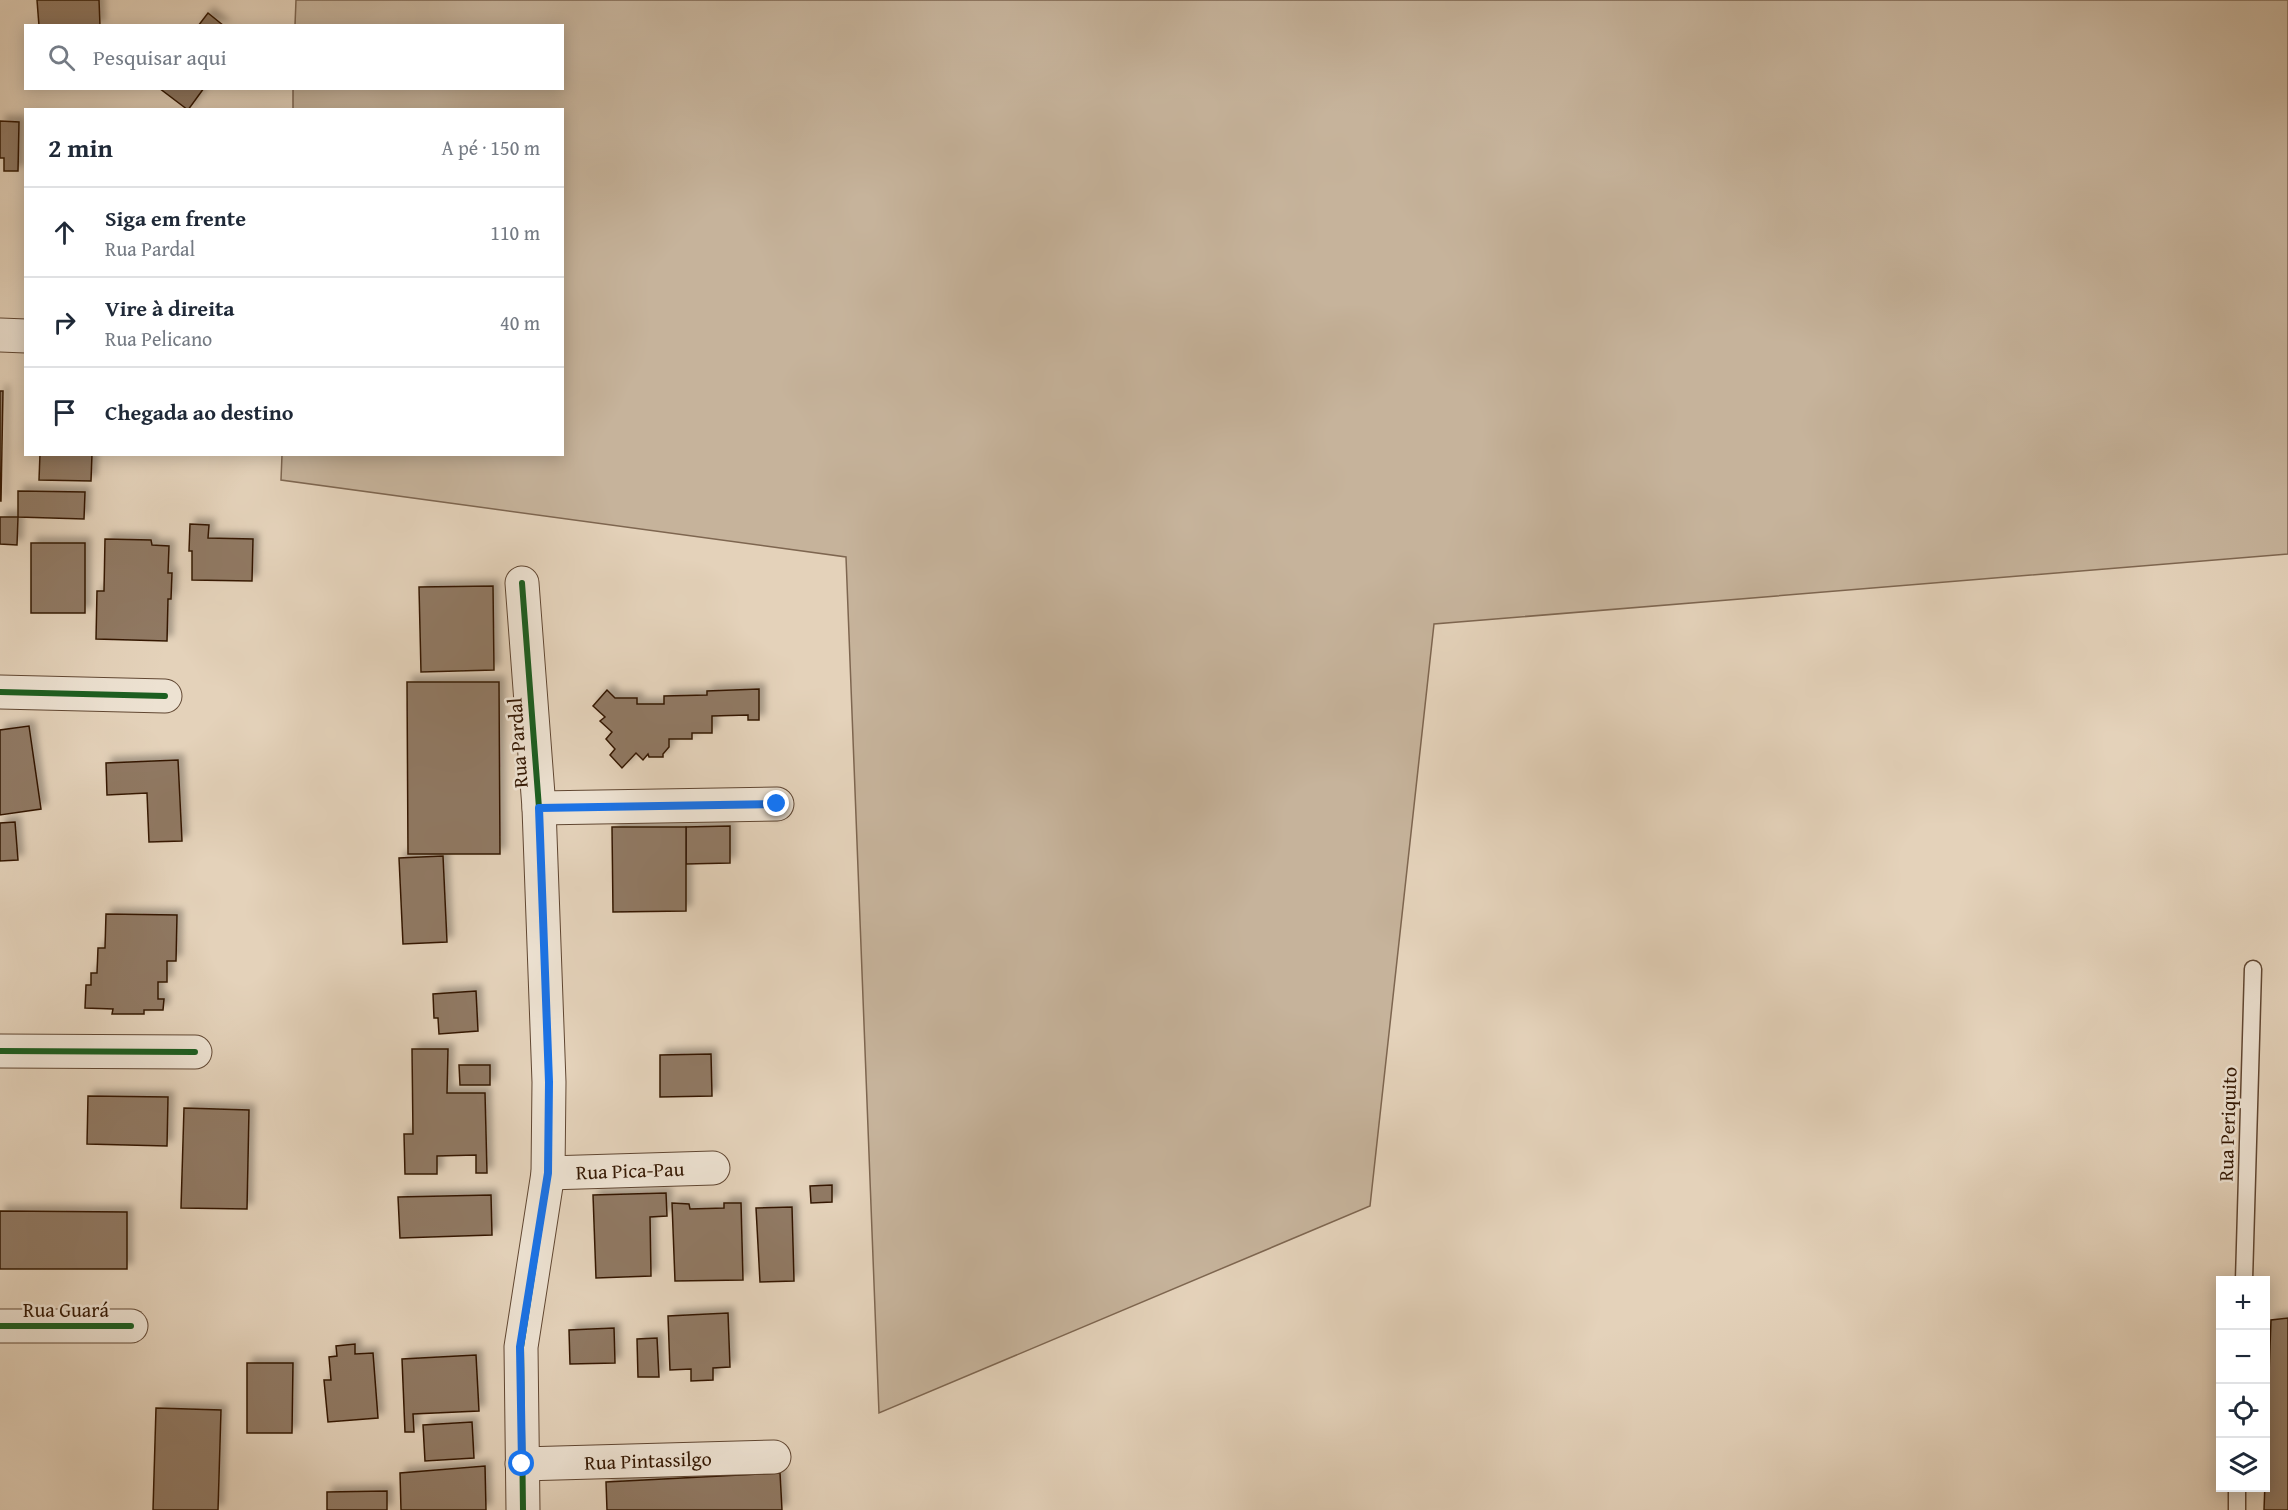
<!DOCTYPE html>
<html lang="pt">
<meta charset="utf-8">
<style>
body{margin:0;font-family:"Gentium Book Plus",serif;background:#f6f6f7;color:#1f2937}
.controls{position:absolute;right:18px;bottom:18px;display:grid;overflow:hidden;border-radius:0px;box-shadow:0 3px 15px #0003}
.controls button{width:54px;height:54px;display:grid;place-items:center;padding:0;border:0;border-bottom:2px solid #e0e1e3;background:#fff;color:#1f2937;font:30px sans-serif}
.stop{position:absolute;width:18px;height:18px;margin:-14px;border:4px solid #1a73e8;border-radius:50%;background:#fff}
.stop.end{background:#1a73e8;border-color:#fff;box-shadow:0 2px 6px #0008}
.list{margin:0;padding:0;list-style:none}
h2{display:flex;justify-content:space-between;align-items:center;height:78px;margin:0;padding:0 24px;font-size:26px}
h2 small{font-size:20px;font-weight:400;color:#747a83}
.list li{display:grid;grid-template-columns:39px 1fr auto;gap:18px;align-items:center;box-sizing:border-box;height:90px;padding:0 24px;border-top:2px solid #e0e1e3}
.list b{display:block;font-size:22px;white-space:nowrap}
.list p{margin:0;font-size:20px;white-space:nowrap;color:#747a83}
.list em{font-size:20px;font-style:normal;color:#747a83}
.icon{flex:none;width:33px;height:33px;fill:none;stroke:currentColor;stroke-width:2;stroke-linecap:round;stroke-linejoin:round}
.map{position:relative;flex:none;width:2288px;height:1510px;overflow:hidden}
.search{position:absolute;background:#fff;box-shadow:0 3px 15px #0003;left:24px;top:24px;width:540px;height:66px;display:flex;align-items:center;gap:15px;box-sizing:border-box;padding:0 21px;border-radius:0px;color:#747a83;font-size:22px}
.panel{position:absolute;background:#fff;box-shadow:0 3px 15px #0003;left:24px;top:108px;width:540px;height:348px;border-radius:0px}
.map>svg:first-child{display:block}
.green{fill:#c6b39b;stroke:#7e6650;stroke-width:1.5}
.building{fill:#907963;stroke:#351904;stroke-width:1.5;filter:url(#shadow)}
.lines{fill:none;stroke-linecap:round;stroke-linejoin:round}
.lane-casing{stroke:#614732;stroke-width:19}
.street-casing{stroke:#614732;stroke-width:35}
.lane{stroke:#ede2d2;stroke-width:16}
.street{stroke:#ede2d2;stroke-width:33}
.cycleway-casing{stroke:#ede2d2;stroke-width:10}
.cycleway{stroke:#1b5e20;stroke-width:6}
.route{stroke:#1a73e8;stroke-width:8}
.labels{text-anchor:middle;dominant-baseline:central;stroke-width:5;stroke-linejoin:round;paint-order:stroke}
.street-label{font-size:20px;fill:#351904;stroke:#ede2d2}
</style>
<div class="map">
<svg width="2288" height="1510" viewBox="0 0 2288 1510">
<defs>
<filter id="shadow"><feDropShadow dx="5.5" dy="-5.5" stdDeviation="3" flood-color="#0004"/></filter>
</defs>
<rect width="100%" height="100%" fill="#e4d2ba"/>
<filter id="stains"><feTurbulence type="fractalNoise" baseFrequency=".00333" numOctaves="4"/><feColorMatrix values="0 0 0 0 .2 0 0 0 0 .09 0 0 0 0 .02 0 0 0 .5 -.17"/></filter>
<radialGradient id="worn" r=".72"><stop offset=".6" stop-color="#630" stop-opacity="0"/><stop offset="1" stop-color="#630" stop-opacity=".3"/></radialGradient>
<path class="green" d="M296,0H2288V554L1434,624L1370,1206L879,1413L846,557L281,480L282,455L562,454V110L293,109V89L562,88V26L295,25Z"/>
<g class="building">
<path d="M37,0H99L100,26H39Z"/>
<path d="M208,13L224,26H198Z"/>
<path d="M159,88H204L188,110Z"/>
<path d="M0,121L19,122L18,171H4V158H0Z"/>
<path d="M0,391H3L1,501H0Z"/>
<path d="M40,454H92L91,481L39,480Z"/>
<path d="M18,491L85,492L84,519L18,517Z"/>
<path d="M0,517H18L17,545L0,544Z"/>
<path d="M190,524L209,525L208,538L253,539L252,581L192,580V551H189Z"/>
<path d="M105,539L151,540L152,545L169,546L168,573H172L171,599H168L167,641L96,639L97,591H104Z"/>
<rect x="31" y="543" width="54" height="70"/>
<path d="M493,586L494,670L421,672L419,587Z"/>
<path d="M407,682H499L500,854H408Z"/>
<path d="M759,689V720H748V715L712,716V733H692V739H669V747L663,754V757H649L648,754L643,760L636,753L622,768L610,755L615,749L606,739L612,732L600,721L605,717L593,706L607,690L615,698H637V704H664V696L707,695V691Z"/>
<path d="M29,726L41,809L0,815V730Z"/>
<path d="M178,760L182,841L149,842L147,793L107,795L106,763Z"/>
<path d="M15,822L18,860L0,861V823Z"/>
<path d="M730,826V863L686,864V827Z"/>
<path d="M612,827H686V911L613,912Z"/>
<path d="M443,856L447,942L403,944L399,858Z"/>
<path d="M106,914L177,915L176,961H167V982H158V999H164L163,1010H144V1014H112L113,1009L85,1008L86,985H91V973H97L98,948H105Z"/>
<path d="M476,991L478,1031L439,1034L438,1018H434L433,994Z"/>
<path d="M412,1049H448L447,1093H485L487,1173H476V1155L437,1156V1174H405L404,1134H413Z"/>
<path d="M711,1054L712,1096L660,1097V1055Z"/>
<path d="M459,1065H490V1085H460Z"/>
<path d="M88,1096L168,1097L167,1146L87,1144Z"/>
<path d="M184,1108L249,1110L247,1209L181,1208Z"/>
<path d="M832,1185V1202L811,1203L810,1186Z"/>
<path d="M666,1193L667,1216L650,1217L651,1276L596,1278L593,1195Z"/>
<path d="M491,1195L492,1235L400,1238L398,1197Z"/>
<path d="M672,1203L689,1204L690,1209L724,1208V1203H741L743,1280L675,1281Z"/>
<path d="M792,1207L794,1281L760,1282L756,1208Z"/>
<path d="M0,1211L127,1212V1269H0Z"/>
<path d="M728,1313L730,1367L713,1368V1380L691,1381V1369L670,1370L668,1316Z"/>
<path d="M2288,1318V1510H2264L2271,1320Z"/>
<path d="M614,1328L615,1363L570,1364L569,1330Z"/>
<path d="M657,1338L659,1377H638L637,1339Z"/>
<path d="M355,1344V1354L373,1353L378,1418L328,1422L324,1380H331L329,1357L337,1356L336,1346Z"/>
<path d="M476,1355L479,1411L413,1414L414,1432H405L402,1359Z"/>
<path d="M247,1363H293L292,1433H247Z"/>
<path d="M156,1408L221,1410L218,1510H153Z"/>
<path d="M472,1422L474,1458L425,1461L423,1425Z"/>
<path d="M485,1466L486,1510H401L400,1473Z"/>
<path d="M780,1473L782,1510H607L606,1482Z"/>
<path d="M387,1491V1510H327V1492Z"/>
</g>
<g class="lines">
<g class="lane-casing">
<g id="lane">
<path d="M2244,1280L2253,969"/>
<path d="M2237,1510V1488"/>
</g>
</g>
<g class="street-casing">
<g id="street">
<path d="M0,335L26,336"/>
<path d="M522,583L539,808L549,1082L548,1173L521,1347L523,1510"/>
<path d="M0,692L165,696"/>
<path d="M539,808L777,804"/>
<path d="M0,1051L195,1052"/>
<path d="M548,1173L713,1168"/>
<path d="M0,1326H131"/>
<path d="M522,1464L774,1457"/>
</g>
</g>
<use href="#lane" class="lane"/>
<use href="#street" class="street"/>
<g class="cycleway-casing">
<g id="cycleway">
<path d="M522,583L539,808L549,1082L548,1173L521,1347L523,1510"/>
<path d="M0,692L165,696"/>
<path d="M0,1051L195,1052"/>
<path d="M0,1326H131"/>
</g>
</g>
<use href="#cycleway" class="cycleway"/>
</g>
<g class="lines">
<path class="route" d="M522,1464L520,1347L548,1173L549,1082L539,808L777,804"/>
</g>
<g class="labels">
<g class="street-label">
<text transform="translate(517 743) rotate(-94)">Rua Pardal</text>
<text transform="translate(2227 1124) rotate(-88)">Rua Periquito</text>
<text transform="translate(630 1170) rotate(-2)">Rua Pica-Pau</text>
<text x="66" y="1309">Rua Guará</text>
<text transform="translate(648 1460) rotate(-2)">Rua Pintassilgo</text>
</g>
</g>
<rect width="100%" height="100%" filter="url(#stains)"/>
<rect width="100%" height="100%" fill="url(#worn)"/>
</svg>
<div class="controls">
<button>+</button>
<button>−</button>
<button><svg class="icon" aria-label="locate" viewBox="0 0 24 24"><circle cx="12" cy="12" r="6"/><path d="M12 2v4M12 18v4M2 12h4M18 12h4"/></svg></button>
<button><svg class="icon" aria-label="layers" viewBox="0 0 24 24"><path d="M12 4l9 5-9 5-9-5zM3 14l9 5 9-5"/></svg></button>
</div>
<div class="stop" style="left:522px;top:1464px"></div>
<div class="stop end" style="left:777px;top:804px"></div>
<div class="search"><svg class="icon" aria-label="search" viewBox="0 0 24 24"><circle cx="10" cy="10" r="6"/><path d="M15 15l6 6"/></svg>Pesquisar aqui</div>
<section class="panel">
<h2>2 min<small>A pé · 150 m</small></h2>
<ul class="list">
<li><svg class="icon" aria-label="ahead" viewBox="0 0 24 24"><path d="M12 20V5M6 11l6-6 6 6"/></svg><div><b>Siga em frente</b><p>Rua Pardal</p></div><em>110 m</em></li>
<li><svg class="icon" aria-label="right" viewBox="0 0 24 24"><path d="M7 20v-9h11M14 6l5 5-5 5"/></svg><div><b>Vire à direita</b><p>Rua Pelicano</p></div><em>40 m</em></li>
<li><svg class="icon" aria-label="arrive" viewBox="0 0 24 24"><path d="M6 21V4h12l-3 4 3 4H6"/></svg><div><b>Chegada ao destino</b></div></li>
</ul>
</section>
</div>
